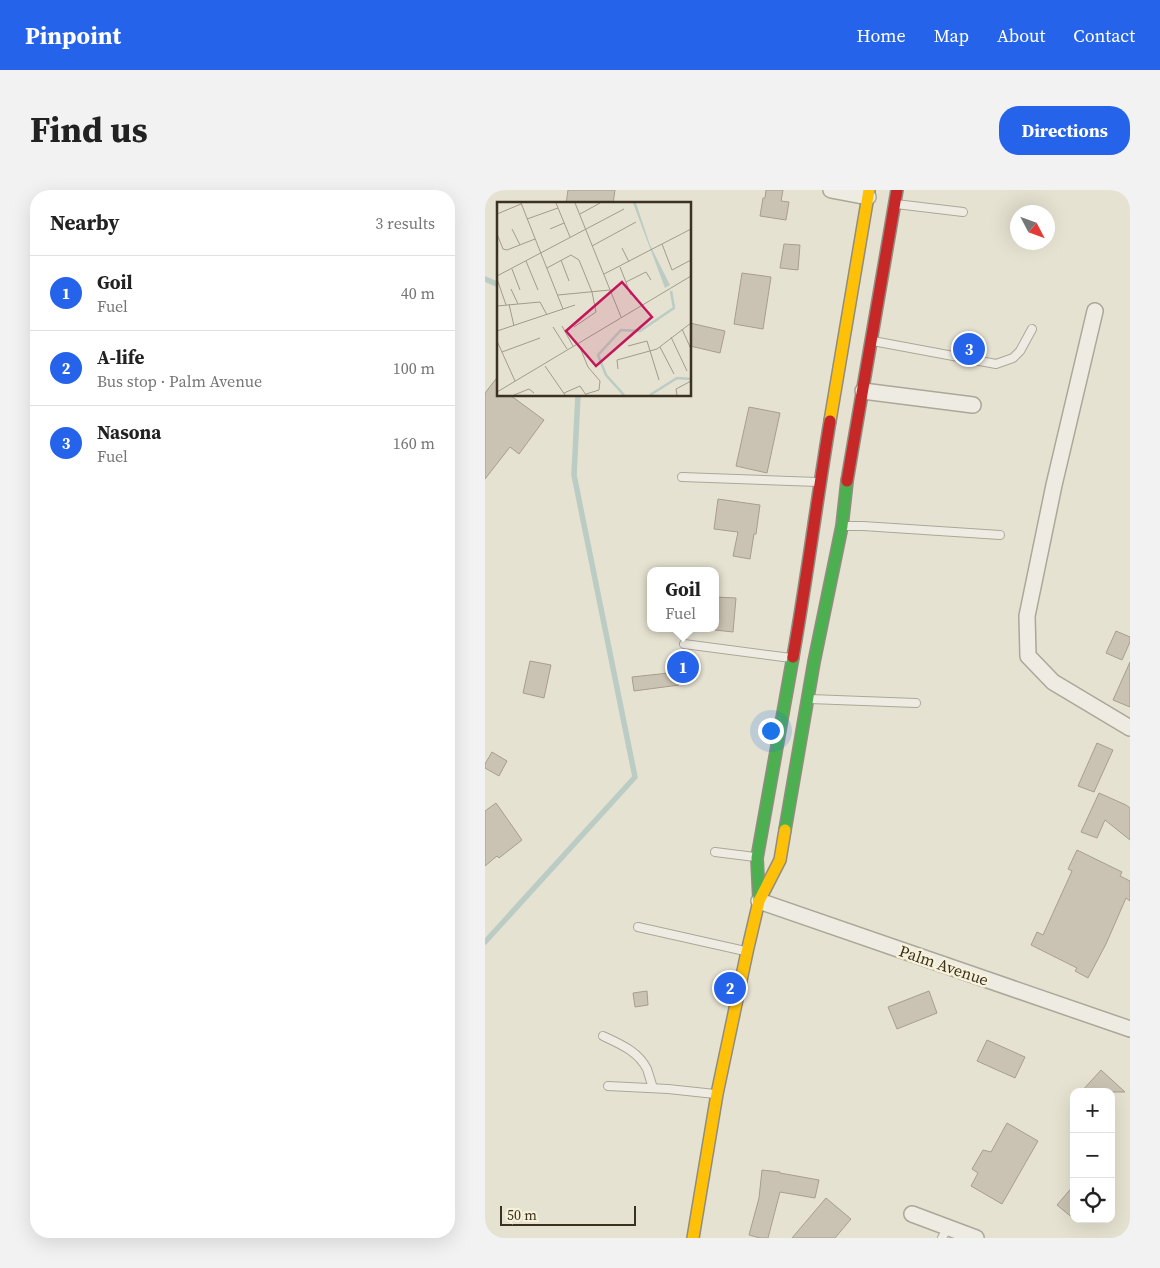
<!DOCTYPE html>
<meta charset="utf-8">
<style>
body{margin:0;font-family:"Source Serif 4",serif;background:#f2f2f2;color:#222}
.controls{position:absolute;right:15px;bottom:15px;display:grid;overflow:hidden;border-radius:10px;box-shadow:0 5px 20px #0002}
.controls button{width:45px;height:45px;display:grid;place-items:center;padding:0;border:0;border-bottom:1px solid #e0e0e0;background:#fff;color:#222;font:25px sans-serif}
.compass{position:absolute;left:525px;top:15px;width:45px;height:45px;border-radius:50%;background:#fff;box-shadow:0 5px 20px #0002;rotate:131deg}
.scale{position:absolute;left:15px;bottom:12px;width:136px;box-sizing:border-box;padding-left:5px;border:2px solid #3b3121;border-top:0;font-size:14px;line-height:18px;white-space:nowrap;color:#3b3121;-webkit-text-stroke:4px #f6f1d8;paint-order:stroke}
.you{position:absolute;left:285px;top:540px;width:18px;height:18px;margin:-12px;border:4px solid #fff;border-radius:50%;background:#1a73e8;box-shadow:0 0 0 8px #1a73e833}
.badge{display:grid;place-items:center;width:32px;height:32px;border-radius:50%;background:#2563eb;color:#fff;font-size:16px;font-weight:700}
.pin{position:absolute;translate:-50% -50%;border:2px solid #fff;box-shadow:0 1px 5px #0006}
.popup{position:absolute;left:162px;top:377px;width:72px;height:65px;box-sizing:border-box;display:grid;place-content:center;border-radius:10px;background:#fff;filter:drop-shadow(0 1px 4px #0005);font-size:16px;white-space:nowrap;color:#767676}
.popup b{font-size:19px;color:#222}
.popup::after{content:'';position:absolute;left:50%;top:100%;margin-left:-10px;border:10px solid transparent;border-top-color:#fff}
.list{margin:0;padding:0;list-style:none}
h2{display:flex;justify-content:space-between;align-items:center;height:65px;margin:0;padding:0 20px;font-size:21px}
h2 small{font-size:16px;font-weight:400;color:#767676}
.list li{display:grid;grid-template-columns:32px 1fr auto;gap:15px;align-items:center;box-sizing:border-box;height:75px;padding:0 20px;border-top:1px solid #e0e0e0}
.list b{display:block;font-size:19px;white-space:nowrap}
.list p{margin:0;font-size:16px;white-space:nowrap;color:#767676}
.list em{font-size:16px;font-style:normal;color:#767676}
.icon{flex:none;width:28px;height:28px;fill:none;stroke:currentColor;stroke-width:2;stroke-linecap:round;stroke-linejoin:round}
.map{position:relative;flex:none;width:645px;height:1048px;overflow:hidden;border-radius:20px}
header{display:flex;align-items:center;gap:30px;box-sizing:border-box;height:70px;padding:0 25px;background:#2563eb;color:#fff}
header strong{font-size:24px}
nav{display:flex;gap:28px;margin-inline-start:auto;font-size:18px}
.intro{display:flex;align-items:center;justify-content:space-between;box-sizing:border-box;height:120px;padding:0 30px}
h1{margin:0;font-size:35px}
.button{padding:12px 22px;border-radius:20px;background:#2563eb;color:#fff;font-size:18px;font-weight:700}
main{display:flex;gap:30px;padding:0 30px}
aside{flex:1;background:#fff;border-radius:20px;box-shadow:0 5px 20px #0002}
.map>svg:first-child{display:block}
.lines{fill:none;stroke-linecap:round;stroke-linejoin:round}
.stream{stroke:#bbccc4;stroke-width:5.5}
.building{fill:#cac2b2;stroke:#a69e90}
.lane-casing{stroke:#aba799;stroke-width:10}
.street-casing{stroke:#aba799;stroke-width:18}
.fast-casing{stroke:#918c80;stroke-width:14}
.slow-casing{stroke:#918c80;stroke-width:14}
.jam-casing{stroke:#918c80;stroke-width:14}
.lane{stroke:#eeece2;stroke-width:8}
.street{stroke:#eeece2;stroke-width:15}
.fast{stroke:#4caf50;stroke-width:11}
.slow{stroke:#ffc107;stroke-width:11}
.jam{stroke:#c62828;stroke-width:11}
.labels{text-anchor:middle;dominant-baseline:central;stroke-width:5;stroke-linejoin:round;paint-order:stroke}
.street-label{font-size:16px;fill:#3b3121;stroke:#f6f1d8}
.inset-river{fill:none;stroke:#bbccc4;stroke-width:2.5}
.inset-road{fill:none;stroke:#a29b8b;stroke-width:1}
.view{fill:#c2185b;fill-opacity:0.15;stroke:#c2185b;stroke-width:2.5}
.inset-edge{fill:none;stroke:#3b3121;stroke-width:2.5}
</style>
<header>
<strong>Pinpoint</strong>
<nav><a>Home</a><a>Map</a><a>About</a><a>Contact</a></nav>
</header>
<div class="intro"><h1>Find us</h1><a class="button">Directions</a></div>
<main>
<aside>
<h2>Nearby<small>3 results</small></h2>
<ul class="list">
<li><span class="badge">1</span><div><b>Goil</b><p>Fuel</p></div><em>40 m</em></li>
<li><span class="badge">2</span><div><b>A-life</b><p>Bus stop · Palm Avenue</p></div><em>100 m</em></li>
<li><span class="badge">3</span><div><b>Nasona</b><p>Fuel</p></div><em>160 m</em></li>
</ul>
</aside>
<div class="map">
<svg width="645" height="1048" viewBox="0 0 645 1048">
<rect width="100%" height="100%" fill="#e6e2d1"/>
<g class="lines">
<g class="stream">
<path d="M0,89L14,95"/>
<path d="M0,752L150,587L89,285L93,205"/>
</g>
</g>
<g class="building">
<path d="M83,0H130L128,14H81Z"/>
<path d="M281,0H298L296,11L304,12L301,30L275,26L278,8H280Z"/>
<path d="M299,54L315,55L313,80L295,78Z"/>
<path d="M257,83L286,87L278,139L249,134Z"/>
<path d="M205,133L240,141L235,163L205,156Z"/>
<path d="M14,185V205H25L59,230L34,264L25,257L0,289V203Z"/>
<path d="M264,217L295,223L282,283L251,276Z"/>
<path d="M233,309L275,315L271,344H269L265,369L248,366L253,342L229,339Z"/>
<path d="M230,407L251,408L248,442L230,440Z"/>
<path d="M631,441L645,447V452L637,470L621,463Z"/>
<path d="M45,471L66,475L59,508L38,503Z"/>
<path d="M645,472V517L628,510Z"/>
<path d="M193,482L194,495L149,501L147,487Z"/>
<path d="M612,553L628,560L609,602L593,596Z"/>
<path d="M7,562L22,571L14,586L0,578V574Z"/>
<path d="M614,603L641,615L645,618V650L620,630L612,648L596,642Z"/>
<path d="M11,613L37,650L14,668L12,666L0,676V621Z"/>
<path d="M592,660L637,682L635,686L645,691V711L641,708L621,754L603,788L590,781L592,778L546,755L552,742L558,745L587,681L583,679Z"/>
<path d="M162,801L163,815L150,817L148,803Z"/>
<path d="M444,801L452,823L412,839L403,817Z"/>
<path d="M502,850L540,867L530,888L492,871Z"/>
<path d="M616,880L640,902H596Z"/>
<path d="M522,933L553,951L517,1014L486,996L493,983L487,979L498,960L506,962Z"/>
<path d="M277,980L295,982V983L334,990L330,1008L295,1002L283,1048H275L264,1045L274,1008Z"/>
<path d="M589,995V1029L572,1015Z"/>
<path d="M341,1008L366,1029L350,1048H307Z"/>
</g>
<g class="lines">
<g class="lane-casing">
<g id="lane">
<path d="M411,14L478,22"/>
<path d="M388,151L511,174L528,168L535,161L547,139"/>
<path d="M197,287L333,292"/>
<path d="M360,336H378L515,345"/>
<path d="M199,454L306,468"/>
<path d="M325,509L431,513"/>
<path d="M230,662L270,667"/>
<path d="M153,737L260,761"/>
<path d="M118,846C135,854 153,861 162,879C164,885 166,892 168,898"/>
<path d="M123,896L183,899L230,904"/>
<path d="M457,1048L463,1037"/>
</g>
</g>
<g class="street-casing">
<g id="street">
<path d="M346,0L383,7"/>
<path d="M610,121L569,295L542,426L543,466L568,492L645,538"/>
<path d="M378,201L488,215"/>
<path d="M274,711L645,839"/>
<path d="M427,1024L491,1048"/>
</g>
</g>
<g class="fast-casing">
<g id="fast">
<path d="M300,640L329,472L357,336L362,291"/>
<path d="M274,710L272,668L308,467"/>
</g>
</g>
<g class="slow-casing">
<g id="slow">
<path d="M345,231L384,0"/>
<path d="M208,1048L232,904L262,762L274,711L295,670L300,640"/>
</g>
</g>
<g class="jam-casing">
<g id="jam">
<path d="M362,291C379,194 395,97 412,0"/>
<path d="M308,467C322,388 332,309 345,231"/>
</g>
</g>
<use href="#lane" class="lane"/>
<use href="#street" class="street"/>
<use href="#fast" class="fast"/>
<use href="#slow" class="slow"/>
<use href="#jam" class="jam"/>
</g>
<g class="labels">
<g class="street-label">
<text transform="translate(459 775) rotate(19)">Palm Avenue</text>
</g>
</g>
<g transform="translate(12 12)">
<rect width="194" height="194" fill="#e6e2d1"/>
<path d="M136,1H139L153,43L173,83L168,86Z" fill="#bbccc4"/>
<path class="inset-river" d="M127,193L109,173L101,153L124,128L143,129L177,106L174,89M153,193L180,176L194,177"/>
<path class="inset-road" d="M24,1L66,107M59,1L73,35M78,1L124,115M0,12L24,2M83,12L103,1M30,17L61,6M15,27L23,43M53,27L67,21M0,32L6,47L10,48L38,37M165,42L175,68L194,58M95,44L139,20M125,46L132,60M64,58L72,79M29,59L41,88M123,65L134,93M50,66L74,53L82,58L95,90L99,110L77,125M15,67L23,88M107,72L194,27M0,74L127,7M0,77L9,103M129,80L149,70L154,78M14,87L21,102M61,93L113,88M12,102L17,124M0,104L43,100L50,113M65,124L76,144M56,125L70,147M185,127L194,147M0,129L78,103M174,135L190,169M0,139L18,179M82,143L91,165L103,179L102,188L89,192M131,144L150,139L162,178M163,145L177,172M5,150L43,136M48,164L68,193M121,167L120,158L160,147L194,121M0,190L194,74M67,191L83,184L89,193M17,193L32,187L37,191M180,193L179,187L194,179"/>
<path class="view" d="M125,80L155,115L99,164L69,129Z"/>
<rect width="194" height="194" class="inset-edge"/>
</g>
</svg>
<div class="controls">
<button>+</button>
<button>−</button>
<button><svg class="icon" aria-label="locate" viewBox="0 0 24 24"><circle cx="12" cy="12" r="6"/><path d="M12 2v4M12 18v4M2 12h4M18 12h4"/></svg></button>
</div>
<svg class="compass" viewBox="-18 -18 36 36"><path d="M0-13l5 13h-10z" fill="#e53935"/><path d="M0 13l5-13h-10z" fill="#767676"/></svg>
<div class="scale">50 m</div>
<div class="you"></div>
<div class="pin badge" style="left:198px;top:477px">1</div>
<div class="popup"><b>Goil</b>Fuel</div>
<div class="pin badge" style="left:245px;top:798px">2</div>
<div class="pin badge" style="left:484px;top:159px">3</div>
</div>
</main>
